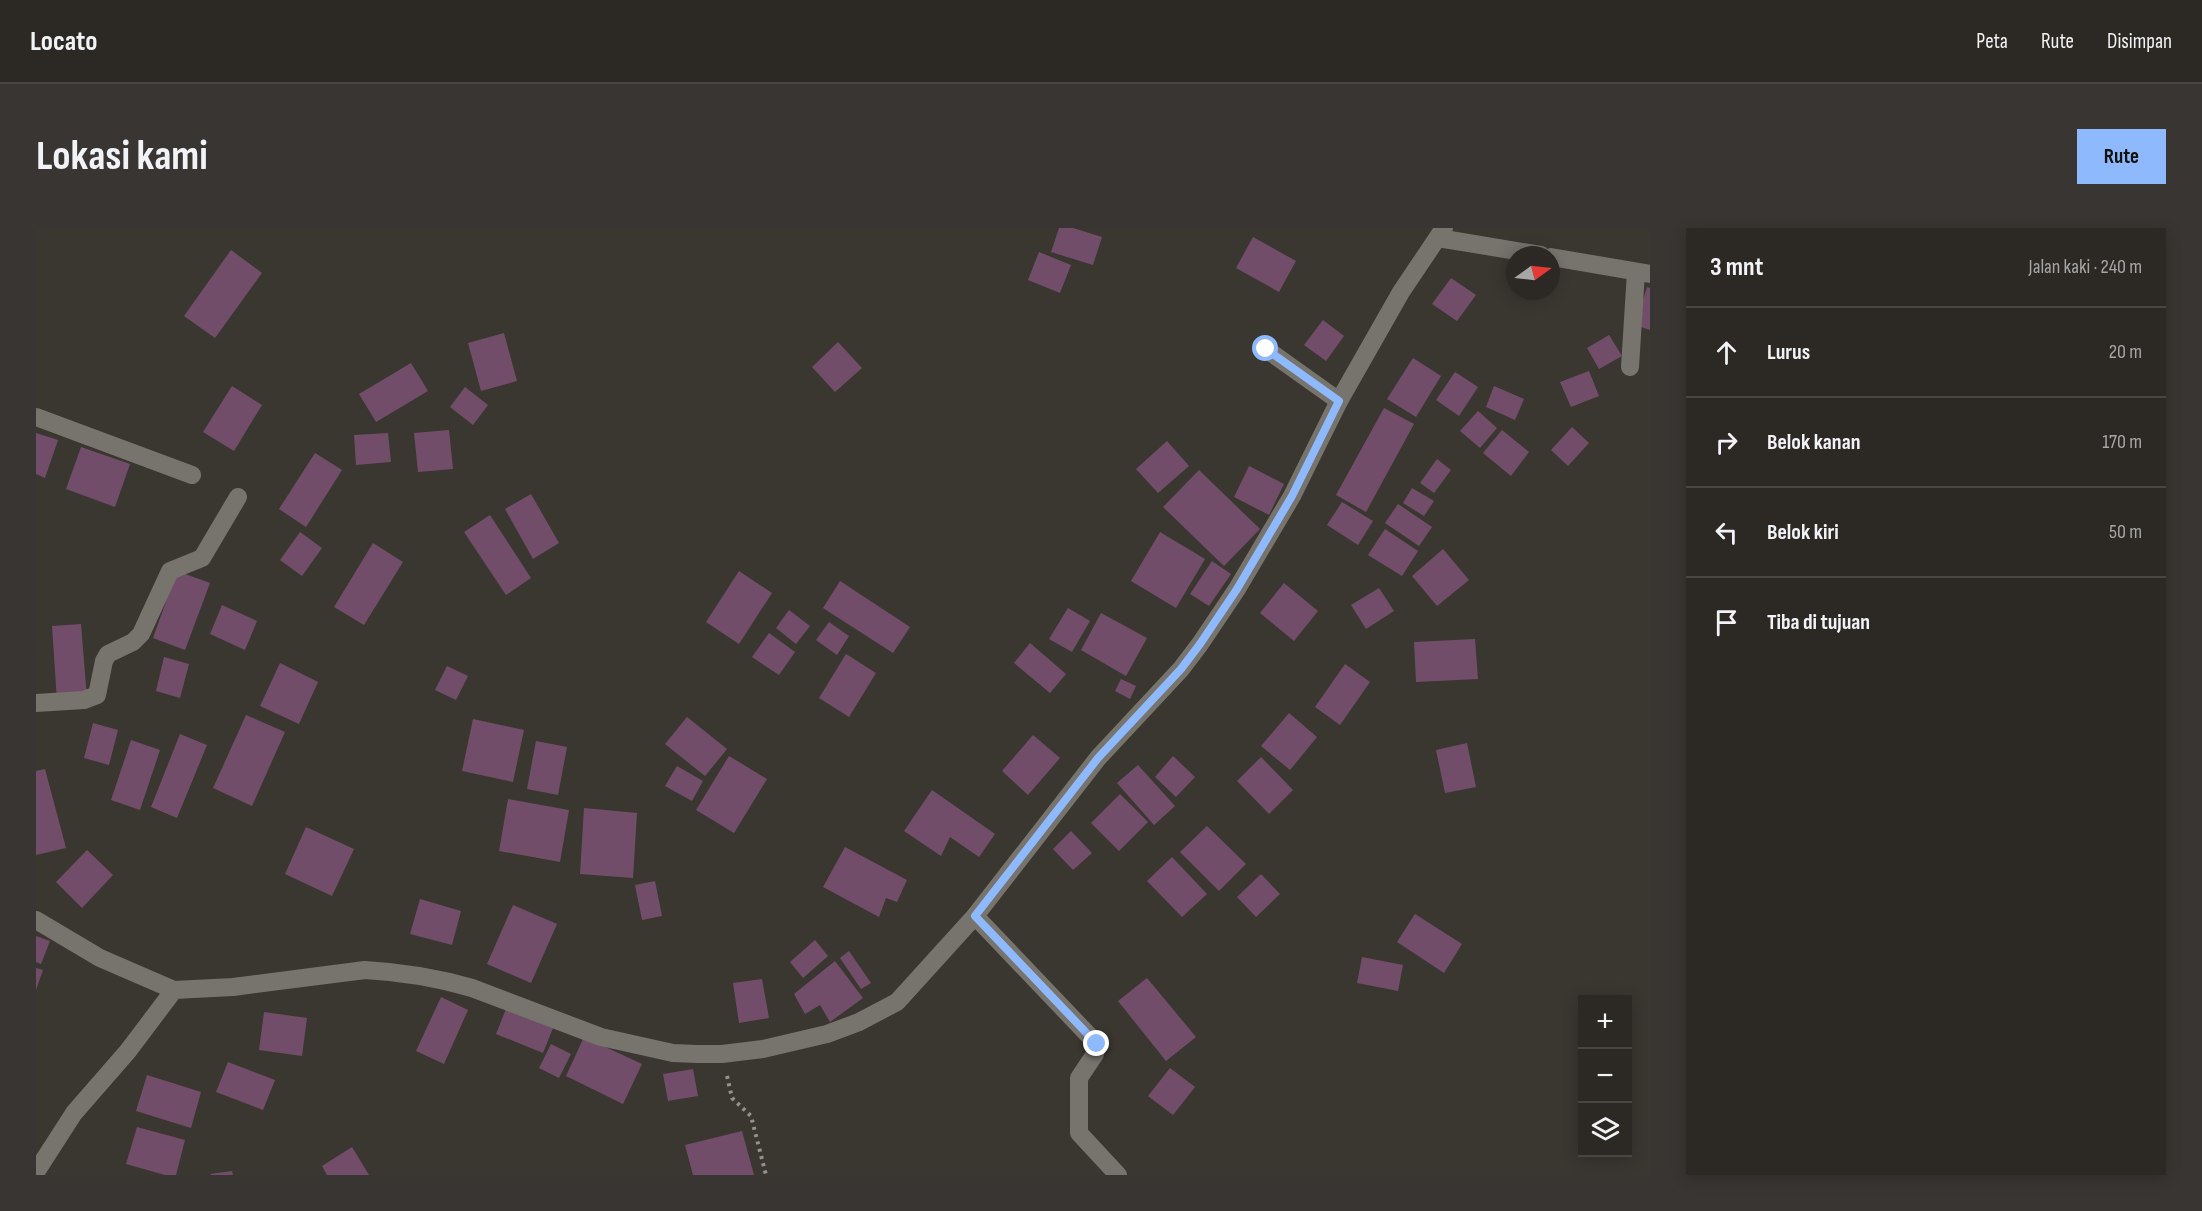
<!DOCTYPE html>
<html lang="id">
<meta charset="utf-8">
<style>
body{margin:0;font-family:"Sofia Sans Condensed",sans-serif;background:#383532;color:#f1f3f6}
.controls{position:absolute;right:18px;bottom:18px;display:grid;overflow:hidden;border-radius:0px;box-shadow:0 3px 15px #0003}
.controls button{width:54px;height:54px;display:grid;place-items:center;padding:0;border:0;border-bottom:2px solid #484542;background:#2c2925;color:#f1f3f6;font:30px sans-serif}
.compass{position:absolute;left:1470px;top:18px;width:54px;height:54px;border-radius:50%;background:#2c2925;box-shadow:0 3px 15px #0003;rotate:75deg}
.stop{position:absolute;width:18px;height:18px;margin:-14px;border:4px solid #8eb9fd;border-radius:50%;background:#fff}
.stop.end{background:#8eb9fd;border-color:#fff;box-shadow:0 2px 6px #0008}
.list{margin:0;padding:0;list-style:none}
h2{display:flex;justify-content:space-between;align-items:center;height:78px;margin:0;padding:0 24px;font-size:26px}
h2 small{font-size:20px;font-weight:400;color:#a6a6a7}
.list li{display:grid;grid-template-columns:39px 1fr auto;gap:18px;align-items:center;box-sizing:border-box;height:90px;padding:0 24px;border-top:2px solid #484542}
.list b{display:block;font-size:22px;white-space:nowrap}
.list em{font-size:20px;font-style:normal;color:#a6a6a7}
.icon{flex:none;width:33px;height:33px;fill:none;stroke:currentColor;stroke-width:2;stroke-linecap:round;stroke-linejoin:round}
.map{position:relative;flex:none;width:1614px;height:947px;overflow:hidden;border-radius:0px}
header{display:flex;align-items:center;gap:36px;box-sizing:border-box;height:84px;padding:0 30px;background:#2c2925;border-bottom:2px solid #484542}
header strong{font-size:28px}
nav{display:flex;gap:33px;margin-inline-start:auto;font-size:21px}
.intro{display:flex;align-items:center;justify-content:space-between;box-sizing:border-box;height:144px;padding:0 36px}
h1{margin:0;font-size:42px}
.button{padding:15px 27px;border-radius:0px;background:#8eb9fd;color:#111;font-size:21px;font-weight:700}
main{display:flex;gap:36px;padding:0 36px}
aside{flex:1;background:#2c2925;border-radius:0px;box-shadow:0 3px 15px #0003}
.map>svg:first-child{display:block}
.building{fill:#724d69}
.lines{fill:none;stroke-linecap:round;stroke-linejoin:round}
.path{stroke:#94928d;stroke-width:4;stroke-dasharray:3 4.5;stroke-linecap:butt}
.street{stroke:#77736d;stroke-width:18}
.route{stroke:#8eb9fd;stroke-width:8}
</style>
<header>
<strong>Locato</strong>
<nav><a>Peta</a><a>Rute</a><a>Disimpan</a></nav>
</header>
<div class="intro"><h1>Lokasi kami</h1><a class="button">Rute</a></div>
<main>
<div class="map">
<svg width="1614" height="947" viewBox="0 0 1614 947">
<rect width="100%" height="100%" fill="#3a3731"/>
<g class="building">
<path d="M1023,0H1037L1066,9L1057,37L1015,24Z"/>
<path d="M1217,9L1260,33L1243,64L1200,40Z"/>
<path d="M195,22L226,45L179,110L148,88Z"/>
<path d="M1003,24L1035,37L1024,65L992,52Z"/>
<path d="M1415,50L1440,67L1421,93L1396,76Z"/>
<path d="M1611,59L1614,60V102L1599,97Z"/>
<path d="M1287,92L1308,108L1290,133L1268,117Z"/>
<path d="M468,105L481,153L445,163L432,115Z"/>
<path d="M1573,107L1586,128L1563,141L1551,120Z"/>
<path d="M802,114L826,140L799,164L776,139Z"/>
<path d="M1377,130L1405,148L1380,189L1351,171Z"/>
<path d="M375,135L392,163L340,194L323,166Z"/>
<path d="M1553,143L1563,168L1535,179L1524,154Z"/>
<path d="M1419,144L1442,159L1423,188L1400,172Z"/>
<path d="M196,158L226,177L198,223L167,204Z"/>
<path d="M1458,158L1488,171L1479,192L1450,179Z"/>
<path d="M429,159L452,177L437,197L414,179Z"/>
<path d="M1348,180L1378,196L1330,284L1300,267Z"/>
<path d="M1442,183L1461,200L1444,220L1424,203Z"/>
<path d="M1536,199L1553,215L1532,238L1515,222Z"/>
<path d="M413,202L417,241L382,244L378,205Z"/>
<path d="M1466,202L1493,224L1475,248L1447,225Z"/>
<path d="M0,205L22,212L9,250L0,246Z"/>
<path d="M352,205L355,234L320,237L318,207Z"/>
<path d="M1131,213L1153,238L1122,265L1100,241Z"/>
<path d="M45,219L94,236L79,279L30,261Z"/>
<path d="M279,225L306,242L270,299L243,281Z"/>
<path d="M1401,231L1415,242L1398,265L1384,255Z"/>
<path d="M1213,238L1248,256L1233,287L1198,269Z"/>
<path d="M1163,242L1224,301L1188,338L1127,279Z"/>
<path d="M1376,260L1398,273L1388,288L1367,275Z"/>
<path d="M495,266L523,315L497,331L469,281Z"/>
<path d="M1306,274L1337,293L1322,317L1291,297Z"/>
<path d="M1362,276L1396,299L1383,318L1349,295Z"/>
<path d="M454,287L495,350L470,367L428,304Z"/>
<path d="M1349,301L1382,323L1366,348L1332,327Z"/>
<path d="M264,304L286,320L266,348L244,332Z"/>
<path d="M1124,304L1169,331L1140,380L1095,353Z"/>
<path d="M337,315L367,334L328,397L298,379Z"/>
<path d="M1407,321L1433,352L1401,378L1376,348Z"/>
<path d="M1176,333L1195,346L1173,378L1154,366Z"/>
<path d="M141,343L174,355L149,422L117,410Z"/>
<path d="M703,343L736,365L703,416L670,394Z"/>
<path d="M804,353L874,399L857,425L787,380Z"/>
<path d="M1248,355L1282,383L1258,413L1224,385Z"/>
<path d="M1343,360L1358,383L1330,401L1315,377Z"/>
<path d="M186,377L221,393L209,422L174,406Z"/>
<path d="M1032,380L1054,393L1036,424L1013,411Z"/>
<path d="M753,382L774,398L760,416L740,400Z"/>
<path d="M1065,385L1111,410L1090,448L1045,422Z"/>
<path d="M793,394L813,408L801,427L780,412Z"/>
<path d="M45,396L51,470L21,473L16,398Z"/>
<path d="M733,405L759,424L743,447L716,429Z"/>
<path d="M1439,411L1442,451L1380,454L1378,414Z"/>
<path d="M994,415L1030,446L1014,465L978,435Z"/>
<path d="M810,426L840,445L813,489L783,470Z"/>
<path d="M128,429L153,436L144,470L120,463Z"/>
<path d="M244,435L282,454L263,496L224,478Z"/>
<path d="M1309,436L1334,454L1304,497L1279,479Z"/>
<path d="M411,438L432,448L420,472L399,462Z"/>
<path d="M1085,451L1100,458L1094,471L1079,463Z"/>
<path d="M1253,485L1281,509L1254,542L1225,518Z"/>
<path d="M210,487L249,504L216,578L177,560Z"/>
<path d="M651,489L691,521L669,548L629,516Z"/>
<path d="M437,491L488,502L477,554L426,543Z"/>
<path d="M57,495L82,502L73,537L48,530Z"/>
<path d="M144,506L171,517L141,590L115,579Z"/>
<path d="M997,507L1024,530L992,567L966,543Z"/>
<path d="M95,512L124,522L104,582L75,572Z"/>
<path d="M500,513L531,519L522,567L491,561Z"/>
<path d="M1431,515L1440,559L1409,565L1400,522Z"/>
<path d="M693,528L731,551L698,605L660,582Z"/>
<path d="M1137,528L1159,549L1140,569L1119,549Z"/>
<path d="M1225,529L1257,562L1233,586L1201,553Z"/>
<path d="M1102,537L1139,578L1118,597L1081,555Z"/>
<path d="M641,538L667,553L656,573L629,558Z"/>
<path d="M9,541L30,620L0,627V543Z"/>
<path d="M896,562L959,606L943,629L914,609L905,628L868,603Z"/>
<path d="M1084,566L1112,594L1083,623L1055,595Z"/>
<path d="M472,571L533,582L524,634L463,623Z"/>
<path d="M548,580L601,585L597,650L544,646Z"/>
<path d="M1171,598L1210,636L1183,663L1144,624Z"/>
<path d="M270,599L318,621L296,668L249,646Z"/>
<path d="M1035,603L1056,625L1037,642L1017,621Z"/>
<path d="M809,619L871,652L861,674L850,670L843,689L787,659Z"/>
<path d="M51,622L77,647L46,680L20,654Z"/>
<path d="M1136,629L1171,666L1146,689L1111,653Z"/>
<path d="M1225,646L1244,666L1220,689L1201,669Z"/>
<path d="M619,653L626,688L606,692L599,657Z"/>
<path d="M384,671L425,683L416,717L374,706Z"/>
<path d="M477,677L521,696L495,755L451,736Z"/>
<path d="M1379,686L1426,716L1408,745L1361,714Z"/>
<path d="M0,708L14,713L5,736L0,734Z"/>
<path d="M779,712L792,728L767,750L754,734Z"/>
<path d="M813,723L835,755L825,761L804,730Z"/>
<path d="M1326,729L1367,737L1362,763L1321,755Z"/>
<path d="M799,733L827,770L794,794L784,777L769,786L758,766Z"/>
<path d="M0,740L7,742L0,762Z"/>
<path d="M1111,750L1160,809L1130,833L1082,773Z"/>
<path d="M726,751L733,790L703,795L697,755Z"/>
<path d="M405,769L432,782L408,836L380,823Z"/>
<path d="M470,781L517,800L507,825L460,806Z"/>
<path d="M228,784L271,790L266,828L223,822Z"/>
<path d="M548,809L606,836L587,876L530,848Z"/>
<path d="M515,816L535,826L523,850L503,840Z"/>
<path d="M192,834L239,852L227,882L180,864Z"/>
<path d="M1134,840L1159,859L1137,887L1112,868Z"/>
<path d="M657,841L662,868L632,873L627,846Z"/>
<path d="M111,847L165,864L155,900L100,883Z"/>
<path d="M101,899L149,912L140,947H129L90,936Z"/>
<path d="M706,903L718,947H657L649,917Z"/>
<path d="M316,919L333,947H291L286,938Z"/>
<path d="M196,943L197,947H175L174,946Z"/>
</g>
<g class="lines">
<path class="path" d="M691,848L696,870L715,888L730,947"/>
<g class="street">
<path d="M1402,10L1505,27"/>
<path d="M1515,29L1614,46"/>
<path d="M1230,121L1303,173"/>
<path d="M1594,139L1600,44"/>
<path d="M0,189L156,247"/>
<path d="M0,475L48,472L61,467L68,433L72,426L97,414L105,406L134,343L166,330L202,269"/>
<path d="M939,688L1061,816L1059,826L1043,850V905L1082,947"/>
<path d="M0,692L64,730L138,762"/>
<path d="M0,944L38,885L92,823L138,762L197,759L329,742C365,744 402,750 436,760L565,809L637,825L661,826H686L727,821L791,806L823,794L861,774L939,688L1062,530L1145,441L1164,416L1201,361L1256,268L1303,173L1365,64L1408,0"/>
</g>
</g>
<g class="lines">
<path class="route" d="M1061,816L939,688L1062,530L1145,441L1164,416L1201,361L1256,268L1303,173L1230,121"/>
</g>
</svg>
<div class="controls">
<button>+</button>
<button>−</button>
<button><svg class="icon" aria-label="layers" viewBox="0 0 24 24"><path d="M12 4l9 5-9 5-9-5zM3 14l9 5 9-5"/></svg></button>
</div>
<svg class="compass" viewBox="-18 -18 36 36"><path d="M0-13l5 13h-10z" fill="#e53935"/><path d="M0 13l5-13h-10z" fill="#a6a6a7"/></svg>
<div class="stop" style="left:1230px;top:121px"></div>
<div class="stop end" style="left:1061px;top:816px"></div>
</div>
<aside>
<h2>3 mnt<small>Jalan kaki · 240 m</small></h2>
<ul class="list">
<li><svg class="icon" aria-label="ahead" viewBox="0 0 24 24"><path d="M12 20V5M6 11l6-6 6 6"/></svg><div><b>Lurus</b></div><em>20 m</em></li>
<li><svg class="icon" aria-label="right" viewBox="0 0 24 24"><path d="M7 20v-9h11M14 6l5 5-5 5"/></svg><div><b>Belok kanan</b></div><em>170 m</em></li>
<li><svg class="icon" aria-label="left" viewBox="0 0 24 24"><path d="M17 20v-9H6M10 6l-5 5 5 5"/></svg><div><b>Belok kiri</b></div><em>50 m</em></li>
<li><svg class="icon" aria-label="arrive" viewBox="0 0 24 24"><path d="M6 21V4h12l-3 4 3 4H6"/></svg><div><b>Tiba di tujuan</b></div></li>
</ul>
</aside>
</main>
